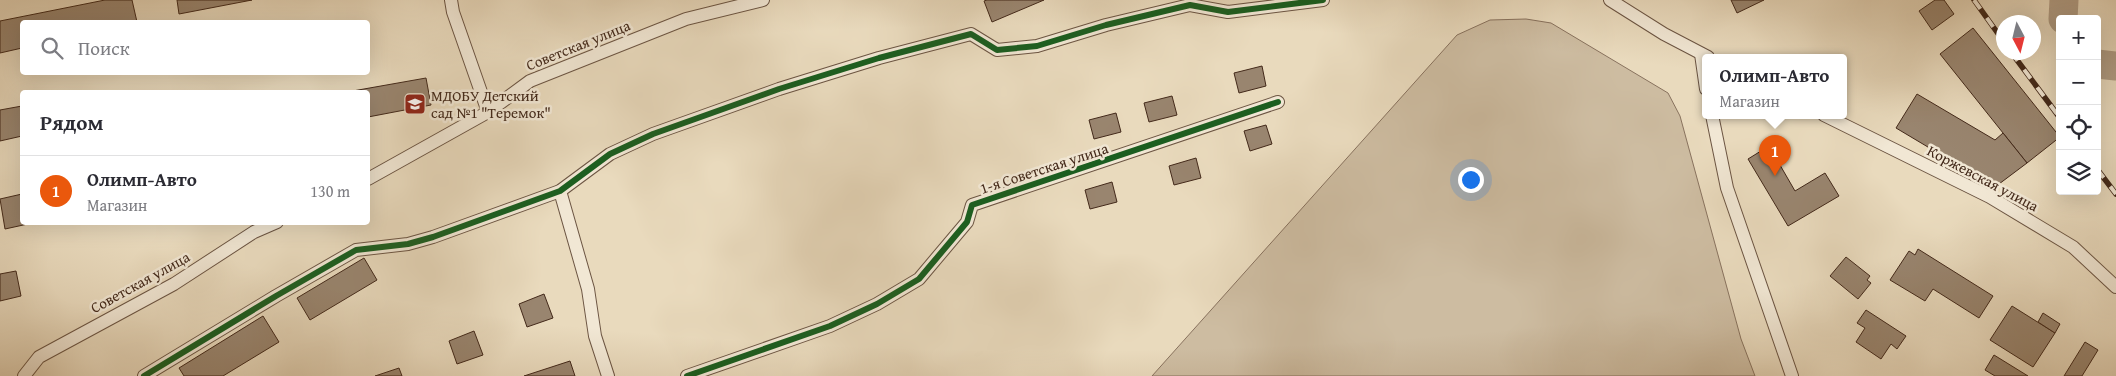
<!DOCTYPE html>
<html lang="ru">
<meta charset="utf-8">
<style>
body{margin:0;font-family:"Gentium Book Plus",serif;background:#f2f2f3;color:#2b2b33}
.controls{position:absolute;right:15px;top:15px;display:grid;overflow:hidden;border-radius:5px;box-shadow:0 5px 20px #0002}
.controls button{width:45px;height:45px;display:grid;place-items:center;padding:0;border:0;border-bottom:1px solid #e1e1e2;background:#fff;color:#2b2b33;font:25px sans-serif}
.compass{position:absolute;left:1996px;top:15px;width:45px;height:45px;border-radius:50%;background:#fff;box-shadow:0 5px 20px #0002;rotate:173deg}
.you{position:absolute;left:1470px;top:179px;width:18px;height:18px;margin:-12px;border:4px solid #fff;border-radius:50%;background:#1a73e8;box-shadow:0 0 0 8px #1a73e833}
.badge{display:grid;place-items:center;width:32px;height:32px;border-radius:50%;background:#ea580c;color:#fff;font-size:16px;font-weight:700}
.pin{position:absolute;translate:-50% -41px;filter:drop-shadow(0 1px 2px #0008)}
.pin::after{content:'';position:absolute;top:26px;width:18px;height:15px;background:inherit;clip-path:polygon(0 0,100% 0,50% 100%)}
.popup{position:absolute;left:1702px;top:54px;width:145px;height:65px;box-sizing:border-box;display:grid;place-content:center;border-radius:5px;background:#fff;filter:drop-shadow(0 1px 4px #0005);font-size:16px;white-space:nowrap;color:#7c7c81}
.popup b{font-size:19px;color:#2b2b33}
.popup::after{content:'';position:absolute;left:50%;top:100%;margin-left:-10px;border:10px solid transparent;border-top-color:#fff}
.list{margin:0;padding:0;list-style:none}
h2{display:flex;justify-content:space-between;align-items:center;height:65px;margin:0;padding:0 20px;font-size:21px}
h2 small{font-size:16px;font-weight:400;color:#7c7c81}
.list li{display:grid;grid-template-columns:32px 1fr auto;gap:15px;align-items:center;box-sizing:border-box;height:70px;padding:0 20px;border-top:1px solid #e1e1e2}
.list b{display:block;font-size:19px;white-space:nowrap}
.list p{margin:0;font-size:16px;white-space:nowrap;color:#7c7c81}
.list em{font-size:16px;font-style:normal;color:#7c7c81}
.icon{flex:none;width:28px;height:28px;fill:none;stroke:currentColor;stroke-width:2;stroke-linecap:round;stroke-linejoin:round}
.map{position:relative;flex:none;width:2116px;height:376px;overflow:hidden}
.search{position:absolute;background:#fff;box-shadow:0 5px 20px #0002;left:20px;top:20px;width:350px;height:55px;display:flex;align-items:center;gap:12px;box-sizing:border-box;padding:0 18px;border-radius:5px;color:#7c7c81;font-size:19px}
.panel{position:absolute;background:#fff;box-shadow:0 5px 20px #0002;left:20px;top:90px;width:350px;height:135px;border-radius:5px}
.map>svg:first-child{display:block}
.green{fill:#cdbca1;stroke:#88725e}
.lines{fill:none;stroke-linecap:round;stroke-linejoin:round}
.river{stroke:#b19e86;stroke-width:29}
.building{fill:#99856f;stroke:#43291a}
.street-casing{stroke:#6c5543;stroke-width:14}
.street{stroke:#f1e7d4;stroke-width:12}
.rail-casing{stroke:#43291a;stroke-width:5.5}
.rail{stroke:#f1e7d4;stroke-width:4;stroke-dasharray:11;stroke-linecap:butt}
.cycleway-casing{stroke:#f1e7d4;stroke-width:9}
.cycleway{stroke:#1b5e20;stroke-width:6}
.labels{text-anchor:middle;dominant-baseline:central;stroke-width:5;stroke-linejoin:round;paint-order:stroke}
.street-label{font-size:15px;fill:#43291a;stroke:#f1e7d4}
.poi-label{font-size:15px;fill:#43291a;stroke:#f1e7d4;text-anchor:start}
</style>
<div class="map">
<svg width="2116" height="376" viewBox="0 0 2116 376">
<rect width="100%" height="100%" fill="#e9dabd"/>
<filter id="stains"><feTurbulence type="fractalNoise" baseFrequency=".004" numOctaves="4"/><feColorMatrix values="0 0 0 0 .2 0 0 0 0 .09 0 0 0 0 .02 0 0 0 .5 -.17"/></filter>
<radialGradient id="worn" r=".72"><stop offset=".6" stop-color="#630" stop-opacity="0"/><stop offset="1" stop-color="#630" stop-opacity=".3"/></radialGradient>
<path class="green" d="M1526,19L1551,23L1668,93L1680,116L1741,339L1755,376H1152L1457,35L1490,20Z"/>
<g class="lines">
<g class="river">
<path d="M2063,19L2064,0"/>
<path d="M2097,64L2116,66"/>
</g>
</g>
<g class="building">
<path d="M105,0H132L137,22H22V48L0,53V21Z"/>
<path d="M177,0H252L179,14Z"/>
<path d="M987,0H1044L992,22L984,1Z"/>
<path d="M1731,0H1764L1737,13Z"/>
<path d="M1935,0H1944L1954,14L1932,30L1919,11Z"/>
<path d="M1973,28L2060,137L2027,163L1940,54Z"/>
<path d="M1262,66L1266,86L1239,93L1234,73Z"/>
<path d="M426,78L431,105L368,117V92H347Z"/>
<path d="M1917,94L1995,140L2003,133L2027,163L1995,187L1896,128Z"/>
<path d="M1172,96L1177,115L1149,122L1144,103Z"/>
<path d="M22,106V136L0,141V110Z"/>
<path d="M1116,113L1121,132L1094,139L1089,120Z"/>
<path d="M1266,125L1272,144L1250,151L1244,131Z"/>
<path d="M1769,146L1795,191L1825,173L1839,196L1788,226L1748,159Z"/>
<path d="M1196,158L1201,178L1174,185L1169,166Z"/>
<path d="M1112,182L1117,202L1090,209L1085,190Z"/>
<path d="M22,194V222H37L5,229L0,199Z"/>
<path d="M1918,249L1993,296L1979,318L1933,289L1925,301L1890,280L1909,251L1915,255Z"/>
<path d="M1846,257L1870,276L1867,280L1871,283L1858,299L1830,276Z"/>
<path d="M364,258L377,280L310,320L297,298Z"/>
<path d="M16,271L21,296L0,301V274Z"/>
<path d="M544,294L553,318L527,327L519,304Z"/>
<path d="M2012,306L2055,333L2033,367L1990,340Z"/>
<path d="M1866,310L1906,336L1897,349L1891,344L1881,359L1856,342L1865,328L1857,323Z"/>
<path d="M2043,313L2060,324L2055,333L2038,322Z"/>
<path d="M263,316L279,342L223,376H184L179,368Z"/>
<path d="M474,331L483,355L457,364L449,341Z"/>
<path d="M2085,342L2098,350L2082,376H2064Z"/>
<path d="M1994,355L2028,376H1995L1985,370Z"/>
<path d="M570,361L575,376H524Z"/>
<path d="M399,368L402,376H375Z"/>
</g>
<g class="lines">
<g class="street-casing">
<g id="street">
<path d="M451,0L453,12L488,112"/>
<path d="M1610,0L1664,34L1708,57"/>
<path d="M1701,54L1706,89"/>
<path d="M1712,115L1727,188L1792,376"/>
<path d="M1824,115L1990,197L2073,247L2116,287"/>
<path d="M368,179L488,112L530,81L686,19L763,0"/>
<path d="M560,191L588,289L595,336L608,376"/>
<path d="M24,376L39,357L174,284L254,232L277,222"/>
<path d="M144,376L276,296L356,250L408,244L433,237L560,191L610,154L653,134L779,89L879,58L971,34L997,50L1037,46L1106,25L1190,5L1228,12L1323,0"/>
<path d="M687,376L830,326L877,304L919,279L967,222L972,205L1278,102"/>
</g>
</g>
<use href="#street" class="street"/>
<g class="rail-casing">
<g id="rail">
<path d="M1974,0L2004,42"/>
<path d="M2011,52L2060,118"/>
<path d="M2097,169L2116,194"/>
</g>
</g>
<use href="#rail" class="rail"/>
<g class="cycleway-casing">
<g id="cycleway">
<path d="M144,376L276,296L356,250L408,244L433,237L560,191L610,154L653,134L779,89L879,58L971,34L997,50L1037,46L1106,25L1190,5L1228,12L1323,0"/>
<path d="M687,376L830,326L877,304L919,279L967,222L972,205L1278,102"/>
</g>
</g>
<use href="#cycleway" class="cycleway"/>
</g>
<defs>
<g id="school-square" transform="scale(1.125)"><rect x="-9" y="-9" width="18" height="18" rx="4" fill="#8f2418" stroke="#f1e7d4"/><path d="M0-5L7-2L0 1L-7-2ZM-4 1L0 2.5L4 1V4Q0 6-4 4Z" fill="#fff"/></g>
</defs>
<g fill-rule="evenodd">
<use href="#school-square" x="415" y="104"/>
</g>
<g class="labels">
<g class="street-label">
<text transform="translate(578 45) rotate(-22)">Советская улица</text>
<text transform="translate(1044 168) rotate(-18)">1-я Советская улица</text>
<text transform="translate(1983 178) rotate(28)">Коржевская улица</text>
<text transform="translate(140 282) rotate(-29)">Советская улица</text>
</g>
<g class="poi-label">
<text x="431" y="95">МДОБУ Детский<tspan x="431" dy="17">сад №1 "Теремок"</tspan></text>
</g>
</g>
<rect width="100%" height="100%" filter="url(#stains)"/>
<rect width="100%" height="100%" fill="url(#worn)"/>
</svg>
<div class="controls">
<button>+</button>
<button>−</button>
<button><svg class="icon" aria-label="locate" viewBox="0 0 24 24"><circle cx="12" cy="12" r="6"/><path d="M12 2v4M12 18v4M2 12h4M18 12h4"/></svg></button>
<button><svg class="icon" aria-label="layers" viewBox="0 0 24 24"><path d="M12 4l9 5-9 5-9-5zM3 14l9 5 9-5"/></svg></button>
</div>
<svg class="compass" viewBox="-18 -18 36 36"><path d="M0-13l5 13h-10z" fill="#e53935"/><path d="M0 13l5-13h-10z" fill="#7c7c81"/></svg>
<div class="you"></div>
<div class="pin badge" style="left:1775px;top:176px">1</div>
<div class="popup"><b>Олимп-Авто</b>Магазин</div>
<div class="search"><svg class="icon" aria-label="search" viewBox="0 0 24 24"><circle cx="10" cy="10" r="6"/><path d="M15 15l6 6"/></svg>Поиск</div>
<section class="panel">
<h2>Рядом<small></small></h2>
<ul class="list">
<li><span class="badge">1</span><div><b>Олимп-Авто</b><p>Магазин</p></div><em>130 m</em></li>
</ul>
</section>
</div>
